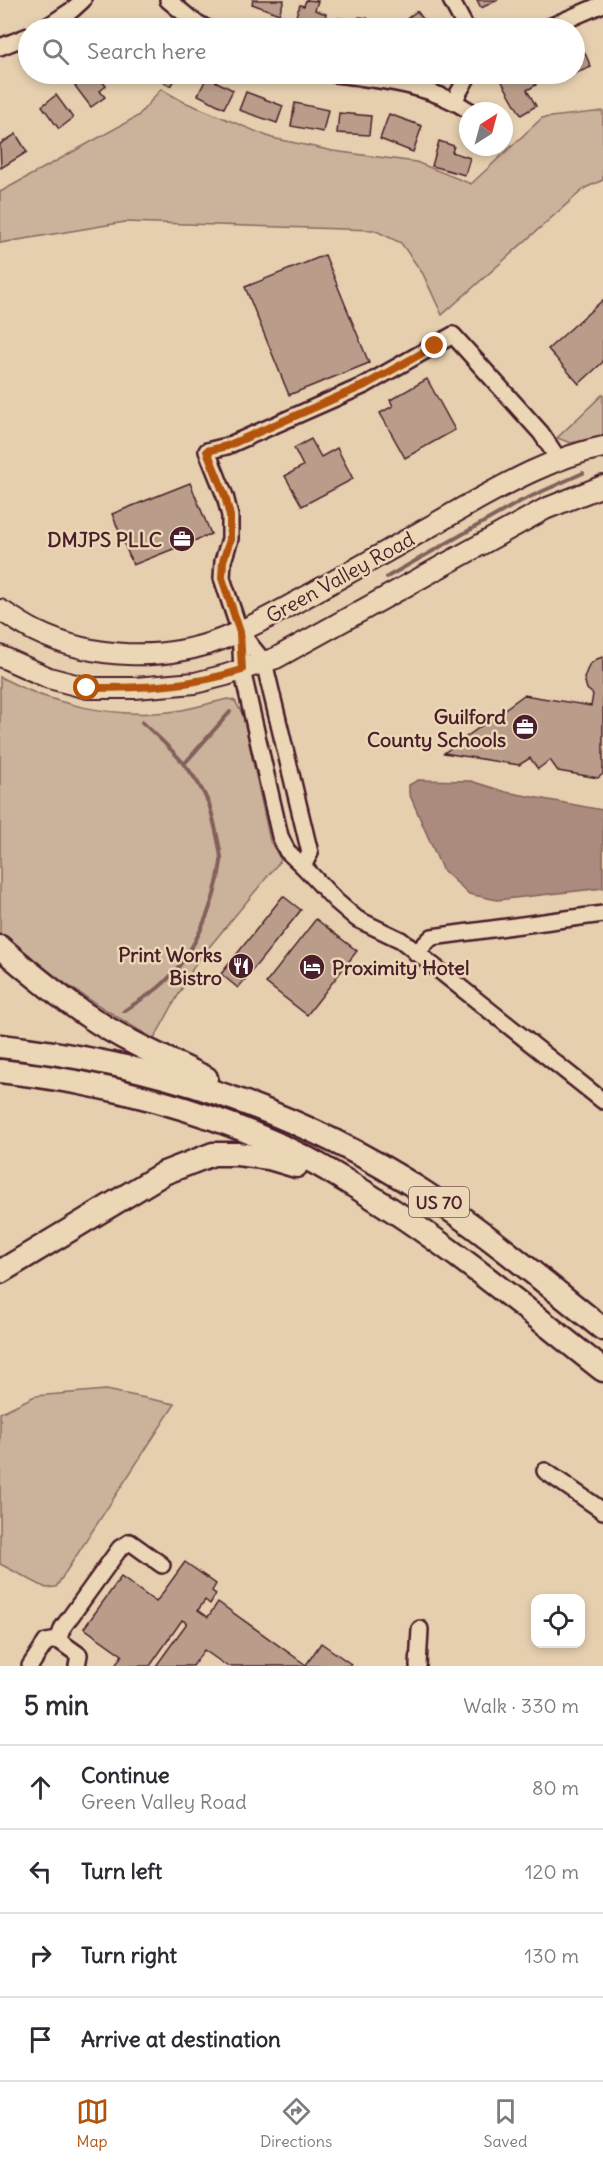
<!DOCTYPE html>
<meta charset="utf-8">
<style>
body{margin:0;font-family:Delius,sans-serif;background:#f2f2f3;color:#2b2b33}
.controls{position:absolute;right:18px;bottom:18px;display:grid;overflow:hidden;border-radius:12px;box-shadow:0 3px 9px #0003}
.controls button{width:54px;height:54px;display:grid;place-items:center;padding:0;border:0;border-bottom:2px solid #e1e1e2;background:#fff;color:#2b2b33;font:30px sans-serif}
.compass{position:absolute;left:459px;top:102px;width:54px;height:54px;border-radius:50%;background:#fff;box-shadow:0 3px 9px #0003;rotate:36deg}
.stop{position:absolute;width:18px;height:18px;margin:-14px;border:4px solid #b45309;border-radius:50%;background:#fff}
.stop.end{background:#b45309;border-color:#fff;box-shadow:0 2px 6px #0008}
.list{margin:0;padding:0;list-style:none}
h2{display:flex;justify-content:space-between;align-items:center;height:78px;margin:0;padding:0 24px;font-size:26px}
h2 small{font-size:20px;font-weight:400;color:#7c7c81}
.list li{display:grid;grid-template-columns:39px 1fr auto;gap:18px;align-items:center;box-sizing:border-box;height:84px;padding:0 24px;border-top:2px solid #e1e1e2}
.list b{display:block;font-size:22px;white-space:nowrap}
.list p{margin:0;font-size:20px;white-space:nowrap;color:#7c7c81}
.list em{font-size:20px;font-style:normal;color:#7c7c81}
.icon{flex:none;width:33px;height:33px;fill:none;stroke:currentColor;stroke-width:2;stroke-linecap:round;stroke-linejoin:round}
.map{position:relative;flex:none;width:603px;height:1666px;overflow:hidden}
.search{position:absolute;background:#fff;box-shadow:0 3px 9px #0003;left:18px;right:18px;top:18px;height:66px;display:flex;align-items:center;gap:15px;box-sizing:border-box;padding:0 21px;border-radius:33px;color:#7c7c81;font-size:22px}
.sheet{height:414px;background:#fff}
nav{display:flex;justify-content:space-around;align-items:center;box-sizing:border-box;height:84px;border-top:2px solid #e1e1e2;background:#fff;font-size:16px;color:#7c7c81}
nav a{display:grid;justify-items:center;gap:3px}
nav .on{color:#b45309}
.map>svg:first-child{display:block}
.green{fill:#cbb29a;stroke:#8a6862;stroke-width:1.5}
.water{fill:#aa8b7d;stroke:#84605c;stroke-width:1.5}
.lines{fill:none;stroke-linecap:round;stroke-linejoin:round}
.stream{stroke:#84605c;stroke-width:4}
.building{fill:#b99d8a;stroke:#4a1f2b;stroke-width:1.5}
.minor-casing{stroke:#4a1f2b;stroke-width:20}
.major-casing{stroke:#4a1f2b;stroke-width:24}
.highway-casing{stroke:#4a1f2b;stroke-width:27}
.minor{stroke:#ebd6b5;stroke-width:15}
.major{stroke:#ebd6b5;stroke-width:20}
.highway{stroke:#ebd6b5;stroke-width:22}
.route{stroke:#b45309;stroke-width:8}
.labels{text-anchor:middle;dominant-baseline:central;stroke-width:5;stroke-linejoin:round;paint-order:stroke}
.shield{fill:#ebd6b5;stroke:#7a5654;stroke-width:1.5}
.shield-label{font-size:18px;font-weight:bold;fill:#4a1f2b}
.poi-label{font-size:20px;font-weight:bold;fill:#4a1f2b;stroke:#ebd6b5;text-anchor:end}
.street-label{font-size:20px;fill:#4a1f2b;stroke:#ebd6b5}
</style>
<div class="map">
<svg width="603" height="1666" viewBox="0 0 603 1666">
<rect width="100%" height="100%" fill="#e5cfaf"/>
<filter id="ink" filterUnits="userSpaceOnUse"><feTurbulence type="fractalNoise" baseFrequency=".0167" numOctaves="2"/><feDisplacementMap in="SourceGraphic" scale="12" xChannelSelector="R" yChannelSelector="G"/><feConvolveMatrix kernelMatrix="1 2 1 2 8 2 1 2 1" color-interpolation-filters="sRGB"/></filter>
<g filter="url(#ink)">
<g class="green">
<path d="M161,89L182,101L272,138L333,151L416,162L471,184L542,118L603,111V180L585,188L442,315L423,274L401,243L374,230L125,222L0,243V192L138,116Z"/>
<path d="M603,394V436L571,443L557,438Z"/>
<path d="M0,677C51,704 111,718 169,712C189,710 209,703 228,699L235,701L243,715L270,841L281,860L196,963L154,1039C100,1007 48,975 0,935Z"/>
<path d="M106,1390L175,1404L56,1587L46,1588L0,1564V1413L35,1396Z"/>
</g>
<path class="water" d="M418,780L471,781L506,792L603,810V888L497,900L469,894L442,869L409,793V785Z"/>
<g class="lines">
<g class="stream">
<path d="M387,577L521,501L583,473"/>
<path d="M185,763L230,712"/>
<path d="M124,1011C135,1003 148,996 158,988C193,959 215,906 221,862C222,854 212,813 209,804C195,770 168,746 142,722"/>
</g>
</g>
<g class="building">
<path d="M253,0H284L279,14L252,4Z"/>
<path d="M306,0L318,1L315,10L326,14L322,28H310L294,21L300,5L304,6Z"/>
<path d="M477,0H498L481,8Z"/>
<path d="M417,11L430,28H395Z"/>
<path d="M359,17L367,18L366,28H337L338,18L358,20Z"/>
<path d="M129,21L137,28H122Z"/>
<path d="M584,51L591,67L558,80L556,74H574V55Z"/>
<path d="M92,74H96L106,86L100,91L105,97L91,107L75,86Z"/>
<path d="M152,74H179L170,86Z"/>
<path d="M512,74H529L536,85L527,90L536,106L521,115L501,80Z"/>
<path d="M207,77L233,90L224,108L198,95Z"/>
<path d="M246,92L283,106L277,123L239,110Z"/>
<path d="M56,95L73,118L59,129L42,106Z"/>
<path d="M295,103L328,110L323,132L291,126Z"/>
<path d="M339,113L371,116L369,135L337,133Z"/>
<path d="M389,114L422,126L413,152L380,139Z"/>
<path d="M16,134L27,152L1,168L0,144Z"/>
<path d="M439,141L454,146L452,152L470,158L465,175L432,166Z"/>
<path d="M325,255L369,363L289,395L245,287Z"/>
<path d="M603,300V362L579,384L548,349Z"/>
<path d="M427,379L455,430L405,458L380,413L393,406L390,400Z"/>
<path d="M311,439L321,457L337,448L353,479L302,506L285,476L303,466L294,448Z"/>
<path d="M190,483L211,534L133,565L112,514Z"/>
<path d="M603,657V774L598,778L558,771L550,760L538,769L530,758L519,765L444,753L524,695L591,706L593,694L587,689L584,678L589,665L597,659Z"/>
<path d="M283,896L301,910L238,988L221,974Z"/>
<path d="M316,919L357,951L307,1015L266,983Z"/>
<path d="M185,1562L216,1584L212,1591L216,1594L210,1604L205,1600L198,1610L208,1617L218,1602L306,1665L321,1643L351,1664L349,1666H227L204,1650L193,1666H156L187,1623L182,1620L150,1666H115L122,1655L84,1628L121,1577L156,1602Z"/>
</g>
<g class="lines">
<g class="minor-casing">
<g id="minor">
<path d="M168,0L192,20L206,28"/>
<path d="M451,0L466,28"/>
<path d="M45,28L72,10L83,0"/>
<path d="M547,28L603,4"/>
<path d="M0,47L28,36"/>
<path d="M335,74C382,80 428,84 470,111"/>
<path d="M454,101L469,74"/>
<path d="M240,632L242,670L280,836L287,851L303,866L336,901L357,919L401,940L603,1101"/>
<path d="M303,866L310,853L264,662L240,632L222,578L223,561L230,539V516L225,496L207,451L227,446L365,385L453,335L541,433L559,460"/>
<path d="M416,953L432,937L603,914"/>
<path d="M545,1471L603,1511"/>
<path d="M58,1640L63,1627L120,1548L130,1542L162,1565"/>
<path d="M30,1666L46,1642L58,1640L79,1655L77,1666"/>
<path d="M418,1666L420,1629"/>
</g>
</g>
<g class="major-casing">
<g id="major">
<path d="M0,610C12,617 23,625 35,631C92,659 163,662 222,639C253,627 282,610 311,594C363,565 414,536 466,506C509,482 554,457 603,447"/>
<path d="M0,656L49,678L87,688H135L195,683L226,675L276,658L545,509L603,486"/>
</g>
</g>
<g class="highway-casing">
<g id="highway">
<path d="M0,947C29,972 59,997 91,1018C127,1042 167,1059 206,1078"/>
<path d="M0,1046C150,1062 295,1109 422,1191C486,1232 544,1282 603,1329"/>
<path d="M0,1071C104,1082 211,1110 304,1157C320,1165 336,1175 351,1184C441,1238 521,1305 603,1370"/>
<path d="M0,1272L164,1173L213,1154H237L269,1158L296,1166"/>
</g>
</g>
<use href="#minor" class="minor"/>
<use href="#major" class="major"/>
<use href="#highway" class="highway"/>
</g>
</g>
<g class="lines" filter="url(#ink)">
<path class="route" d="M87,688C142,688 189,687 242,670L240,632L222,578L223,561L230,540V516L225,496L207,451L227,446L365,385L435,346"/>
</g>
<defs>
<g id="office-disc" transform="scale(1.35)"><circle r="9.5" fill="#4a1f2b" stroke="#ebd6b5"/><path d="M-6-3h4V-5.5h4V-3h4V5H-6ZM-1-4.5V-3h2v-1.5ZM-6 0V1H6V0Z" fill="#fff"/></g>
<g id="restaurant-disc" transform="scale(1.35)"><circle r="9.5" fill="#4a1f2b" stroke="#ebd6b5"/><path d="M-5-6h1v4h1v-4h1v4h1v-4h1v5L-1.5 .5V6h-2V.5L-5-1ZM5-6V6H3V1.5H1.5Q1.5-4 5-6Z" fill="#fff"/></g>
<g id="hotel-disc" transform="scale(1.35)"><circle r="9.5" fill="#4a1f2b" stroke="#ebd6b5"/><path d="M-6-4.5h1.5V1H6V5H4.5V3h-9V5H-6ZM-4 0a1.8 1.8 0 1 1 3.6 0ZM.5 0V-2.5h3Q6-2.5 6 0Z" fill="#fff"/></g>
</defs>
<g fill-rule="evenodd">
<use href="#office-disc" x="182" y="539"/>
<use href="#office-disc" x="525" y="727"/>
<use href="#restaurant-disc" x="241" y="966"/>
<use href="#hotel-disc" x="312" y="967"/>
</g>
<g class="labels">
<rect class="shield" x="409" y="1187" width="60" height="30" rx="4.5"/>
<g class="shield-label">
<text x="439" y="1202">US 70</text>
</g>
<g class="poi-label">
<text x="162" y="539">DMJPS PLLC</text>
<text x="506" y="716">Guilford<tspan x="506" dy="23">County Schools</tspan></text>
<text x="222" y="954">Print Works<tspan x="222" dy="23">Bistro</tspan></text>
<text x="332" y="967" text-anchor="start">Proximity Hotel</text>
</g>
<g class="street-label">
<text transform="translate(340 577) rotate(-29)">Green Valley Road</text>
</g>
</g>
</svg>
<div class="controls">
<button><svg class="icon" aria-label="locate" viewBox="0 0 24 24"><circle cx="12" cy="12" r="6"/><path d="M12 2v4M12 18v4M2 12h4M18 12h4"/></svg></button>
</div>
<svg class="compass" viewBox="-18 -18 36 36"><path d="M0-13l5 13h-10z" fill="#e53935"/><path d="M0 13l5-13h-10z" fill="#7c7c81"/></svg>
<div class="stop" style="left:87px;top:688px"></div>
<div class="stop end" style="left:435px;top:346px"></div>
<div class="search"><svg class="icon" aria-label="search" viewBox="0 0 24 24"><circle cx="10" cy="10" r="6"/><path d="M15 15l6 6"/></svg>Search here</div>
</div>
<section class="sheet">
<h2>5 min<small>Walk · 330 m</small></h2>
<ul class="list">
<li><svg class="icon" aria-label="ahead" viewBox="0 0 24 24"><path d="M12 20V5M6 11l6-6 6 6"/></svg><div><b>Continue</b><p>Green Valley Road</p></div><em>80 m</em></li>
<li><svg class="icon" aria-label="left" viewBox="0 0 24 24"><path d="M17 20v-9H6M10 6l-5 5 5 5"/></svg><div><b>Turn left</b></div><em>120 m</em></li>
<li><svg class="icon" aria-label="right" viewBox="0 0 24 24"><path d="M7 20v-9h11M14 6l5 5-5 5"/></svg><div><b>Turn right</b></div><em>130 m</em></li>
<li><svg class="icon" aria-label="arrive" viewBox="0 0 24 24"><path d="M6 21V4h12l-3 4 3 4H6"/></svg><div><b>Arrive at destination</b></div></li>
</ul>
</section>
<nav>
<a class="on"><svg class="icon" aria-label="map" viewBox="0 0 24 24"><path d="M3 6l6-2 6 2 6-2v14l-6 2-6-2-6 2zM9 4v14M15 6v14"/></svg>Map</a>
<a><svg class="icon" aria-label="directions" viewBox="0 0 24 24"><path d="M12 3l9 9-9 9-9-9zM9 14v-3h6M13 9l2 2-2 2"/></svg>Directions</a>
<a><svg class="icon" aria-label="saved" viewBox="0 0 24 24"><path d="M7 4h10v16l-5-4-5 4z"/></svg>Saved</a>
</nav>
